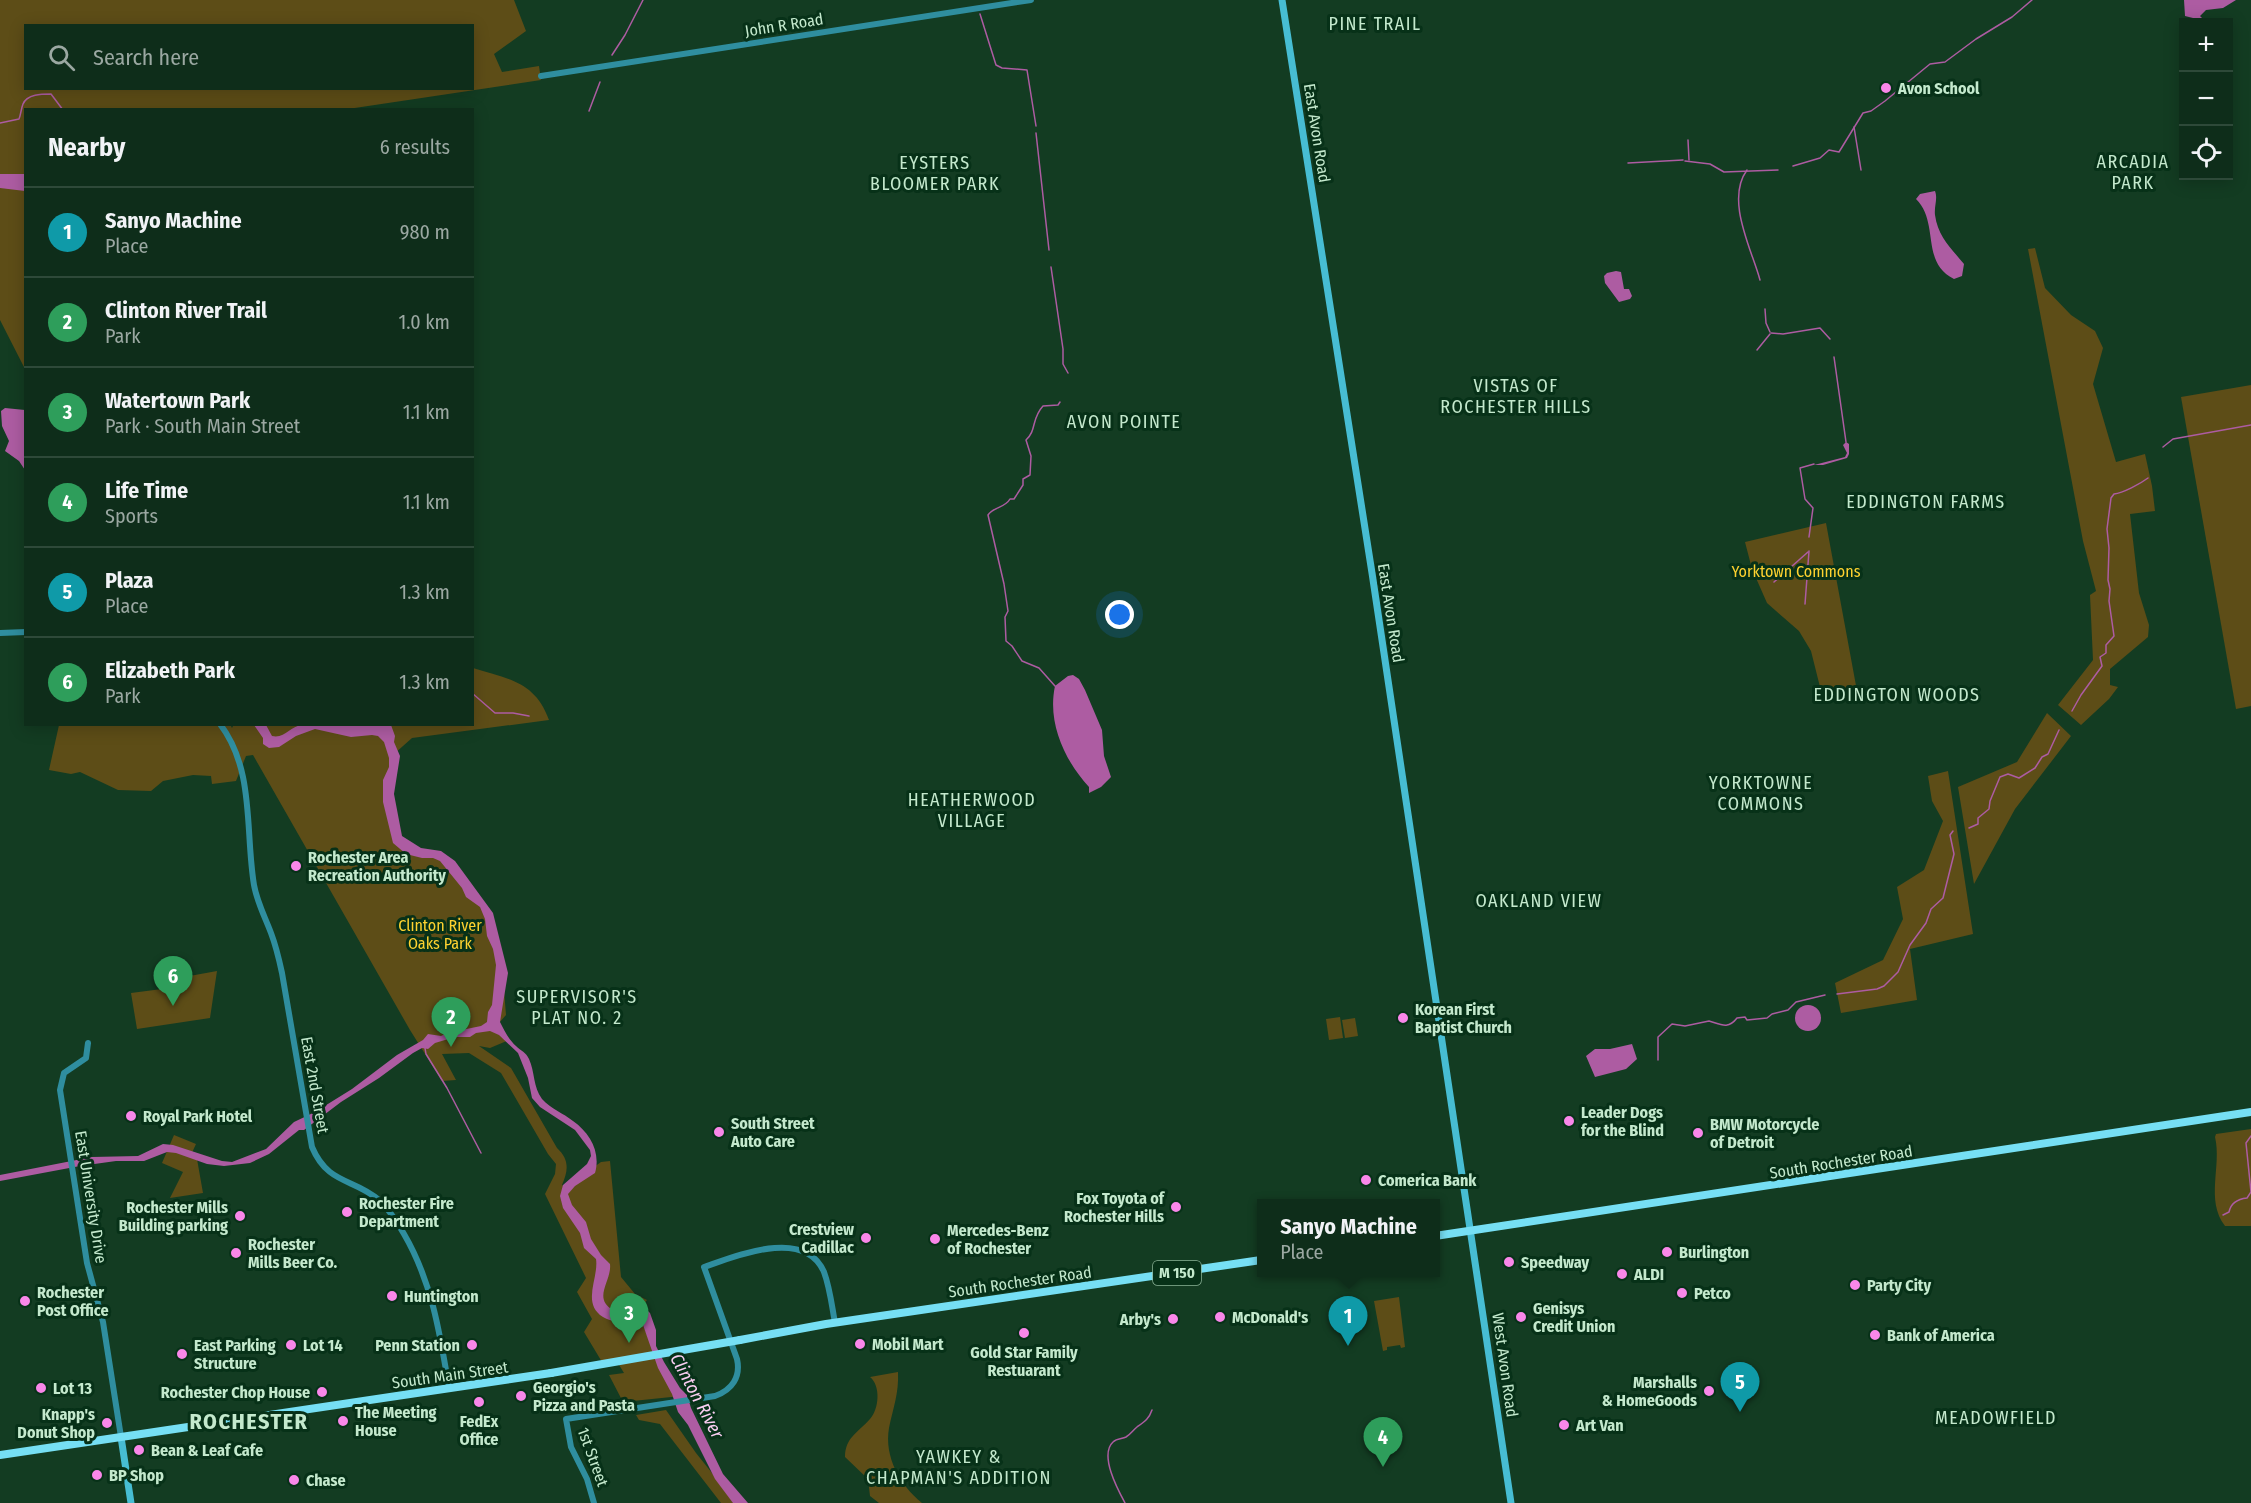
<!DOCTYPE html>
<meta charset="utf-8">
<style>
body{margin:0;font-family:"Fira Sans Condensed",sans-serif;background:#173523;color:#f1f3f6}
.controls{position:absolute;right:18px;top:18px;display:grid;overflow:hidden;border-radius:0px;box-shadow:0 3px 15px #0003}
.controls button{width:54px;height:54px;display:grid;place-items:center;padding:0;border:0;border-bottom:2px solid #2e4939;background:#0e2d1a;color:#f1f3f6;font:30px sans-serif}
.you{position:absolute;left:1120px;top:615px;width:21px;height:21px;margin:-15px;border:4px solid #fff;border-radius:50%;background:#1a73e8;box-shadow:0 0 0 9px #1a73e833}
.badge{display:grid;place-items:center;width:39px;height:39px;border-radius:50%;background:#f987e9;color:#fff;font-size:20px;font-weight:700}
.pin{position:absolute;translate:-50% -50px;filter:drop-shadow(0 2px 3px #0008)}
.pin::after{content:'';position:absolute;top:32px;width:21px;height:18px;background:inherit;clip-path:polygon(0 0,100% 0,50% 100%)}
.popup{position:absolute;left:1257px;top:1199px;width:183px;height:78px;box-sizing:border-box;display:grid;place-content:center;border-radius:0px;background:#0e2d1a;filter:drop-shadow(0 2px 4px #0005);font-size:20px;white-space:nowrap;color:#9ba8a2}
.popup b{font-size:22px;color:#f1f3f6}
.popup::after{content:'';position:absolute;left:50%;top:100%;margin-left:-12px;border:12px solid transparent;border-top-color:#0e2d1a}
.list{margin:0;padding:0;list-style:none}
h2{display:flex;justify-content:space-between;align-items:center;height:78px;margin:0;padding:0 24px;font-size:26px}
h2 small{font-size:20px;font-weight:400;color:#9ba8a2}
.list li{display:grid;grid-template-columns:39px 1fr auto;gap:18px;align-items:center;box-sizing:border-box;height:90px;padding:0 24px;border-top:2px solid #2e4939}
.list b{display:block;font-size:22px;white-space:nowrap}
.list p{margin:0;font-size:20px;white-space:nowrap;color:#9ba8a2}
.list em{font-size:20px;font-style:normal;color:#9ba8a2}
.icon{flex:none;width:33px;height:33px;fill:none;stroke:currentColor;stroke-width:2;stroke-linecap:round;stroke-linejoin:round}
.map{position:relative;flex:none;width:2251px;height:1503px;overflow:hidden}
.search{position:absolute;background:#0e2d1a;box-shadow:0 3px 15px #0003;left:24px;top:24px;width:450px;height:66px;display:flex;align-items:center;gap:15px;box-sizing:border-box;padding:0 21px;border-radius:0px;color:#9ba8a2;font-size:22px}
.panel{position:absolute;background:#0e2d1a;box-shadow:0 3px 15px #0003;left:24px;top:108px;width:450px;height:618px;border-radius:0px}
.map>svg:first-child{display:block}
.green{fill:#5d4d17;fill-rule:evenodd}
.water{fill:#ad5ca2}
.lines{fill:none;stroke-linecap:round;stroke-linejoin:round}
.stream{stroke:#ad5ca2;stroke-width:1.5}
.tertiary{stroke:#2f8e9f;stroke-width:6}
.secondary{stroke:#47bdd3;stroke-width:7}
.primary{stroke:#76dff4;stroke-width:8}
.primary-bridge{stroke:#76dff4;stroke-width:8}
.poi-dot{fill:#f987e9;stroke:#073118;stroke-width:2}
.labels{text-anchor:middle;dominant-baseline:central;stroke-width:6;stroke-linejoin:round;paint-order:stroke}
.shield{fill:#073118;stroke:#8bb297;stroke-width:1.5}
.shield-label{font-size:15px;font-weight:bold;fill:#c4e9cd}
.street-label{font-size:16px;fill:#c4e9cd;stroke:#073118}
.poi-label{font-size:16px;font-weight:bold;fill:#c4e9cd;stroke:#073118;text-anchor:start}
.park-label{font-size:16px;fill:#fed230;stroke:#073118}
.neighbourhood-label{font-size:18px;letter-spacing:1.5px;fill:#c4e9cd;stroke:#073118}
.water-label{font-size:18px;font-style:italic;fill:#facef2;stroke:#073118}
.district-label{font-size:22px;font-weight:bold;letter-spacing:1.5px;fill:#c4e9cd;stroke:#073118}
</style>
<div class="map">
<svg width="2251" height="1503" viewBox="0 0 2251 1503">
<rect width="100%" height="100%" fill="#133c22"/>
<g class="green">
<path d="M0,0H514L526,31L494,54L502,72L539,66L541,80L348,109L26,110L25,369L0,320ZM26,26H472V88H26Z"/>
<path d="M2035,248L2045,288L2071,315L2095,331L2103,348L2093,384L2116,462L2145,454L2152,486L2155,511L2130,514L2139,593L2149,625L2148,637L2110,669V685L2118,687L2109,699L2081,725L2058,705L2093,660L2090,595L2096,591L2083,541L2028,249Z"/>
<path d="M2251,385V706L2236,709L2181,397Z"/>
<path d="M1826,523L1857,691L1822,695L1811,651L1799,631L1767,603L1752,569L1745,542Z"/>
<path d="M473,668C508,679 535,681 549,720L412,738L394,754L393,810L403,840L427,852L439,854L483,904L504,990L506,1015L499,1023L509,1040L490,1048L479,1046L511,1068L557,1148C570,1160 568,1171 562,1185L566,1187L601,1162L610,1161L621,1277L635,1294L647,1300C645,1303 642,1305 641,1308C636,1325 671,1380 681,1396L623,1402L609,1375L624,1373L616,1360L602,1362L584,1332L592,1319L577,1292L586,1278L545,1194L555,1174L556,1164L548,1154L501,1073L469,1053L442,1054L456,1080L442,1081L410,1030L253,755L246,756L236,781L212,784L211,776L193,775L163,781L151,791L118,790L80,772L71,774L49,770L59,725L230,724L232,728L234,724H472Z"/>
<path d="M2047,713L2071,736L2015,809L1974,884L1958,787L2017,762Z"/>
<path d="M1948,771L1973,934L1910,949L1917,1000L1841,1013L1835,983L1883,960L1903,919L1897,887L1924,870L1943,821L1932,801L1928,776Z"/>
<path d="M217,971L210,1018L137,1029L131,993L185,986L184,977Z"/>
<path d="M1340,1017L1343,1038L1329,1040L1326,1019Z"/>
<path d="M1355,1018L1358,1036L1345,1038L1342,1020Z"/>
<path d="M2251,1129V1226H2225C2205,1200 2222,1166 2215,1137L2216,1134Z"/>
<path d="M174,1135L196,1144L190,1157L197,1159L203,1193L170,1198L183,1172L162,1163Z"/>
<path d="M1399,1297L1405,1347L1401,1348L1400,1345L1387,1347V1350L1383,1351L1374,1301Z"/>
<path d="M898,1372C899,1394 893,1408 889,1428C884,1457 900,1485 922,1503H879L870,1496L868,1479L845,1457C845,1437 859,1432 870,1419C879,1409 881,1386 870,1377Z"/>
<path d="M666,1410L696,1453L736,1503H721L660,1424L639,1420L636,1415Z"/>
</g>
<g class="water">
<path d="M2184,0H2236L2223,8L2206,10L2200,16L2204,20L2200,22L2197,19L2185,16Z"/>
<path d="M0,174H25V191L0,188Z"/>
<path d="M1935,191C1938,199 1934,206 1935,215C1938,237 1951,248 1964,264L1962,276L1954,279C1920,262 1940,223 1916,199L1920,194Z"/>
<path d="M1616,271L1621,272L1624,289H1629L1632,296L1630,299L1619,302L1605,283L1604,276L1607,273Z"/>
<path d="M5,408L25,410V470L19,461L5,451L9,441L2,426L1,411Z"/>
<path d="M1846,442L1849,444V454L1847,458L1823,465H1814L1845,457L1847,453L1843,445Z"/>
<path d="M1073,675L1079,679L1085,690L1102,730L1104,756L1111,777L1101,787L1089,793V787C1065,761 1047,723 1055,686L1068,676Z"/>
<path d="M355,724L363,726L391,725L395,736L394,742L400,756L394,794L402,836L421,848L441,851L455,861L493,913L508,973L500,1022C504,1030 509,1040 516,1046C521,1051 526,1052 529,1059C535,1072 533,1087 542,1099C551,1109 563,1113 573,1121C590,1133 601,1152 595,1173L575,1186L568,1194L572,1205L586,1222L591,1239L601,1255L610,1264C612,1281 592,1298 613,1310L637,1305L644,1307L650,1313L656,1330V1346L664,1362L680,1388L687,1395L691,1408L723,1474L748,1503H733L715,1479L688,1425L678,1412L672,1394L658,1368L643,1325L634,1315C624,1321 614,1324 603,1317C581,1303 599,1278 596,1259L584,1248L580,1233L563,1208L560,1196L563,1185L587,1164L591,1156L590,1150L575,1130L540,1107L532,1098L528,1078L518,1053L499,1035L490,1031L476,1033L470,1037H455L435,1043L428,1049L422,1048L413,1053L379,1078L341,1102L304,1130H299L269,1154L250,1163L224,1166L207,1164L176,1153L167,1152L144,1161H116L80,1166L0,1181V1175L92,1157L138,1156L163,1144L173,1145L222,1161L232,1162L266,1149L294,1122L315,1112L352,1089L397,1055L423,1040L428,1034L441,1036L447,1033L481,1026L487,1022L488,1012L492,1005L496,965L493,949L487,936L485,919L480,907L466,897L462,888L440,861L433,858H422L406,854L393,843L383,802V780L389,767V758L384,742L378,736L372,735L351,737L315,729L296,736L279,747L269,748L263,744V738L254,725H266L272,736C285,739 290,726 302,725C319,722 337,725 355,724Z"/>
<circle cx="1808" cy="1018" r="13"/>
<path d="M1632,1044L1637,1059L1626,1069L1595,1077L1586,1056L1595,1049H1610Z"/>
</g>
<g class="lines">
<g class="stream">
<path d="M980,14L996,65L1002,68L1027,70L1036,126"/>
<path d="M612,55L625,35L643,0"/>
<path d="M589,111L600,82"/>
<path d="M0,123L19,119C21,114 21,109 23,104C27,94 42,94 51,94L63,110"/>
<path d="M1854,127L1861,170"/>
<path d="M1036,133L1049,250"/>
<path d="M1688,140L1689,160"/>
<path d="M1685,161L1710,164L1724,172L1778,170"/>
<path d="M1628,163L1683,160"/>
<path d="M1793,166L1820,158L1829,150L1839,152L1863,113L1871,111L1885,101L1930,64L1945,62L1976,39L2012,17L2032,0"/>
<path d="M1747,170C1725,200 1752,250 1760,280"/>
<path d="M1051,267L1063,349V364L1068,373"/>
<path d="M1765,309L1766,323L1770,332"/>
<path d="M1771,333L1783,334L1820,328L1830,339"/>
<path d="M1757,350L1770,334"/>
<path d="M1834,357L1846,442"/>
<path d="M2163,447L2173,439L2251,425"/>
<path d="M1809,537L1813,508L1805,499L1800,468L1814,464"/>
<path d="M1774,582L1808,552"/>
<path d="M1805,604L1809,551"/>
<path d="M1055,686L1039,668L1022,661L1012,646L1006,641L1005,617L1008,611L1004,584L988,515C993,507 1005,508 1010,499H1014L1023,485V479L1030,475L1031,456L1026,440C1037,430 1031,419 1043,406L1058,405L1060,402"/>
<path d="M472,693L495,713H513L529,716"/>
<path d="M2072,711L2081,695L2102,666L2100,657L2106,653V645L2114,636L2109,601L2110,589L2108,580L2109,548L2107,529L2111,498L2114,494C2123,493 2140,484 2148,478"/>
<path d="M1969,828L1978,824V818L1989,809L1990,801L2000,777L2008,774L2019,778L2035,768L2042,757L2048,754L2059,730"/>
<path d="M1837,994L1877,989L1884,986L1898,972L1910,945L1926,923L1931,909L1943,898L1954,854L1950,835L1953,831"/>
<path d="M425,1048L426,1054L447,1088L481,1153"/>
<path d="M1658,1060V1037L1672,1024L1685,1026L1709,1021C1720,1024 1728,1030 1737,1018L1745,1017L1747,1020L1767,1018L1772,1014L1788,1010L1796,1002L1825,995"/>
<path d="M2223,1215L2229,1212C2231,1202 2238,1199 2247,1198L2251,1192L2246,1143L2251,1136"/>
<path d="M1125,1503C1118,1490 1099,1455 1113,1442C1117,1438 1122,1439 1126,1437C1131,1434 1133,1430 1137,1427C1144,1422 1149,1419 1152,1410"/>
</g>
<g class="tertiary">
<path d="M541,76L1031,0"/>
<path d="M0,633L26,632"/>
<path d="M220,724C255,770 245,831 254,885C257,902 265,917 271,933C276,946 279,959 282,973L312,1147C328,1185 354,1178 379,1200C389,1209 397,1222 404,1234C432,1282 440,1334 449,1388"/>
<path d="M88,1043L86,1058L64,1073L60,1090L87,1263L103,1322L121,1437"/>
<path d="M594,1503L587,1479L571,1447L566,1419L715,1396C732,1390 741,1377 737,1359L704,1267C736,1256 805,1227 824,1272C830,1288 832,1307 835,1323"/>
</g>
<g class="secondary">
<path d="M1282,0L1372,573L1511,1503"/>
<path d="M121,1437L131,1503"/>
</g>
<g class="primary">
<path d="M1435,1236C1707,1195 1979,1154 2251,1112"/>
<path d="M740,1340L826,1324L1261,1260"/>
<path d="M0,1455L551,1373"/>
</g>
<path class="primary-bridge" d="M551,1373L740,1340"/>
</g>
<g class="poi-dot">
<circle cx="1886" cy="88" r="6"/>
<circle cx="296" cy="866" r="6"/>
<circle cx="1403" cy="1018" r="6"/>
<circle cx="131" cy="1116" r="6"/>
<circle cx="1569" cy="1121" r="6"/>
<circle cx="719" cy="1132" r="6"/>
<circle cx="1698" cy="1133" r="6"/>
<circle cx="1366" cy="1180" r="6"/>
<circle cx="1176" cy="1207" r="6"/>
<circle cx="347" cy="1212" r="6"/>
<circle cx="240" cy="1216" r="6"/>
<circle cx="866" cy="1238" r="6"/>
<circle cx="935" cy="1239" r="6"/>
<circle cx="1667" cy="1252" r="6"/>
<circle cx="236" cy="1253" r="6"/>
<circle cx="1509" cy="1262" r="6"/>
<circle cx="1622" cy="1274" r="6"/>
<circle cx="1855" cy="1285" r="6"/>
<circle cx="1682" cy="1293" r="6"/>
<circle cx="392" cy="1296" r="6"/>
<circle cx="25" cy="1301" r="6"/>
<circle cx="1220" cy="1317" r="6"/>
<circle cx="1521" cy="1317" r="6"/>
<circle cx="1173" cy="1319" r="6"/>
<circle cx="1024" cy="1333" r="6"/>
<circle cx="1875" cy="1335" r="6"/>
<circle cx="860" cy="1344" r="6"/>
<circle cx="291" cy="1345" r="6"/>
<circle cx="472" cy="1345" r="6"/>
<circle cx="182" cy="1354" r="6"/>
<circle cx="41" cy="1388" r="6"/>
<circle cx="1709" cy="1391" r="6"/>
<circle cx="322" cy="1392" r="6"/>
<circle cx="521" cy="1396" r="6"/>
<circle cx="479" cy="1402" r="6"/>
<circle cx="343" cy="1421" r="6"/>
<circle cx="107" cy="1423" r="6"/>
<circle cx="1564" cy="1425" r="6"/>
<circle cx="139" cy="1450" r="6"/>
<circle cx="97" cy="1475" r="6"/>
<circle cx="294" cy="1480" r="6"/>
</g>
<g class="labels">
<rect class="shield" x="1153" y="1261" width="48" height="24" rx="4.5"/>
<g class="shield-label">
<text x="1177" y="1273">M 150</text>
</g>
<g class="street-label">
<text transform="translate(784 25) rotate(-9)">John R Road</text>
<text transform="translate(1317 133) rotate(81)">East Avon Road</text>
<text transform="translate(1391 613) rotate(81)">East Avon Road</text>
<text transform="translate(315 1085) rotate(80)">East 2nd Street</text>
<text transform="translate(1841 1162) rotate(-9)">South Rochester Road</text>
<text transform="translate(91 1197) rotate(81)">East University Drive</text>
<text transform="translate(1020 1282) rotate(-8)">South Rochester Road</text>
<text transform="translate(1505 1365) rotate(82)">West Avon Road</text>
<text transform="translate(450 1375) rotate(-8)">South Main Street</text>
<text transform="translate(593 1457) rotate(70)">1st Street</text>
</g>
<g class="poi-label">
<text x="1898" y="88">Avon School</text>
<text x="308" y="857">Rochester Area<tspan x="308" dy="18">Recreation Authority</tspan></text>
<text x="1415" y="1009">Korean First<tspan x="1415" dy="18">Baptist Church</tspan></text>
<text x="1581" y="1112">Leader Dogs<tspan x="1581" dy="18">for the Blind</tspan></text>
<text x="143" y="1116">Royal Park Hotel</text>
<text x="731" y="1123">South Street<tspan x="731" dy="18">Auto Care</tspan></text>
<text x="1710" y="1124">BMW Motorcycle<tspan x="1710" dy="18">of Detroit</tspan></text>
<text x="1378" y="1180">Comerica Bank</text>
<text x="1164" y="1198" text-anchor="end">Fox Toyota of<tspan x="1164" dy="18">Rochester Hills</tspan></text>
<text x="359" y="1203">Rochester Fire<tspan x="359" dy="18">Department</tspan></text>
<text x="228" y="1207" text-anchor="end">Rochester Mills<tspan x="228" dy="18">Building parking</tspan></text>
<text x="854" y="1229" text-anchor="end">Crestview<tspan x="854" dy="18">Cadillac</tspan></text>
<text x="947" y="1230">Mercedes-Benz<tspan x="947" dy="18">of Rochester</tspan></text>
<text x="248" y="1244">Rochester<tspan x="248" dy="18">Mills Beer Co.</tspan></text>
<text x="1679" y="1252">Burlington</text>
<text x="1521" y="1262">Speedway</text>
<text x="1634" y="1274">ALDI</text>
<text x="1867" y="1285">Party City</text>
<text x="37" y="1292">Rochester<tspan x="37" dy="18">Post Office</tspan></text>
<text x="1694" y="1293">Petco</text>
<text x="404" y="1296">Huntington</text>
<text x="1533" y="1308">Genisys<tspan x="1533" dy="18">Credit Union</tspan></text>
<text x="1232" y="1317">McDonald's</text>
<text x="1161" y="1319" text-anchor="end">Arby's</text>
<text x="1887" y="1335">Bank of America</text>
<text x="872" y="1344">Mobil Mart</text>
<text x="194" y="1345">East Parking<tspan x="194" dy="18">Structure</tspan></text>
<text x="303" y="1345">Lot 14</text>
<text x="460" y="1345" text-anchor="end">Penn Station</text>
<text x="1024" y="1352" text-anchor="middle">Gold Star Family<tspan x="1024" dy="18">Restuarant</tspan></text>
<text x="1697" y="1382" text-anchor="end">Marshalls<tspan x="1697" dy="18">&amp; HomeGoods</tspan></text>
<text x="533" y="1387">Georgio's<tspan x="533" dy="18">Pizza and Pasta</tspan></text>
<text x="53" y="1388">Lot 13</text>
<text x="310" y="1392" text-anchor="end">Rochester Chop House</text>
<text x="355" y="1412">The Meeting<tspan x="355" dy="18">House</tspan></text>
<text x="95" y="1414" text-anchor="end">Knapp's<tspan x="95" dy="18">Donut Shop</tspan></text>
<text x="479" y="1421" text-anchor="middle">FedEx<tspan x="479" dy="18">Office</tspan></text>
<text x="1576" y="1425">Art Van</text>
<text x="151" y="1450">Bean &amp; Leaf Cafe</text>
<text x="109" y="1475">BP Shop</text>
<text x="306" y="1480">Chase</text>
</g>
<g class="park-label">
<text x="1796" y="571">Yorktown Commons</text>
<text x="440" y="925">Clinton River<tspan x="440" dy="18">Oaks Park</tspan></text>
</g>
<g class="neighbourhood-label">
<text x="1375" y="24">PINE TRAIL</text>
<text x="2133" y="162">ARCADIA<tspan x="2133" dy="21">PARK</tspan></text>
<text x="935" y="163">EYSTERS<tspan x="935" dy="21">BLOOMER PARK</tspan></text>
<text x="1516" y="386">VISTAS OF<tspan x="1516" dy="21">ROCHESTER HILLS</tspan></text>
<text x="1124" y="422">AVON POINTE</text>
<text x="1926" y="502">EDDINGTON FARMS</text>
<text x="1897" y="695">EDDINGTON WOODS</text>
<text x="1761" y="783">YORKTOWNE<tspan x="1761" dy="21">COMMONS</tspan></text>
<text x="972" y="800">HEATHERWOOD<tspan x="972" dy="21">VILLAGE</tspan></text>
<text x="1539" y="901">OAKLAND VIEW</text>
<text x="577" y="997">SUPERVISOR'S<tspan x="577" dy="21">PLAT NO. 2</tspan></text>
<text x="1996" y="1418">MEADOWFIELD</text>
<text x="959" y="1457">YAWKEY &amp;<tspan x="959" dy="21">CHAPMAN'S ADDITION</tspan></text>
</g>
<g class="water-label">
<text transform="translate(697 1396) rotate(62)">Clinton River</text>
</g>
<g class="district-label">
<text x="249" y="1421">ROCHESTER</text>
</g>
</g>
</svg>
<div class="controls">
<button>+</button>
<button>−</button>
<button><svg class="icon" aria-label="locate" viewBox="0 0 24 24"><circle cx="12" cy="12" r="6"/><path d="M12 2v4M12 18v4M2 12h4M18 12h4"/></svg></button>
</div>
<div class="you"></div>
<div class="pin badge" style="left:1348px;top:1346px;background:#0f9aa8">1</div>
<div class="popup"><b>Sanyo Machine</b>Place</div>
<div class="pin badge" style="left:451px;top:1047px;background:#2e9e5b">2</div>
<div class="pin badge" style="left:629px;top:1343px;background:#2e9e5b">3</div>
<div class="pin badge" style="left:1383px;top:1467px;background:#2e9e5b">4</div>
<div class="pin badge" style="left:1740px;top:1412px;background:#0f9aa8">5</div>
<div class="pin badge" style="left:173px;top:1006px;background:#2e9e5b">6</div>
<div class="search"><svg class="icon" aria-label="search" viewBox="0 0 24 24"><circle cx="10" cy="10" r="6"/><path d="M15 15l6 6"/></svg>Search here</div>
<section class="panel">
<h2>Nearby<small>6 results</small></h2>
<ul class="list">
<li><span class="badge" style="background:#0f9aa8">1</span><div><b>Sanyo Machine</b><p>Place</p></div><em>980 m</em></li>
<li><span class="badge" style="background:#2e9e5b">2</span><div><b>Clinton River Trail</b><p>Park</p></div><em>1.0 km</em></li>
<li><span class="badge" style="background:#2e9e5b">3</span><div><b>Watertown Park</b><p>Park · South Main Street</p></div><em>1.1 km</em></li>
<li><span class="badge" style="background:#2e9e5b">4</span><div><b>Life Time</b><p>Sports</p></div><em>1.1 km</em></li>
<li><span class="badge" style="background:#0f9aa8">5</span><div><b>Plaza</b><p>Place</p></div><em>1.3 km</em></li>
<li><span class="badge" style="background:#2e9e5b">6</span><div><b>Elizabeth Park</b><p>Park</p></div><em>1.3 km</em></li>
</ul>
</section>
</div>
